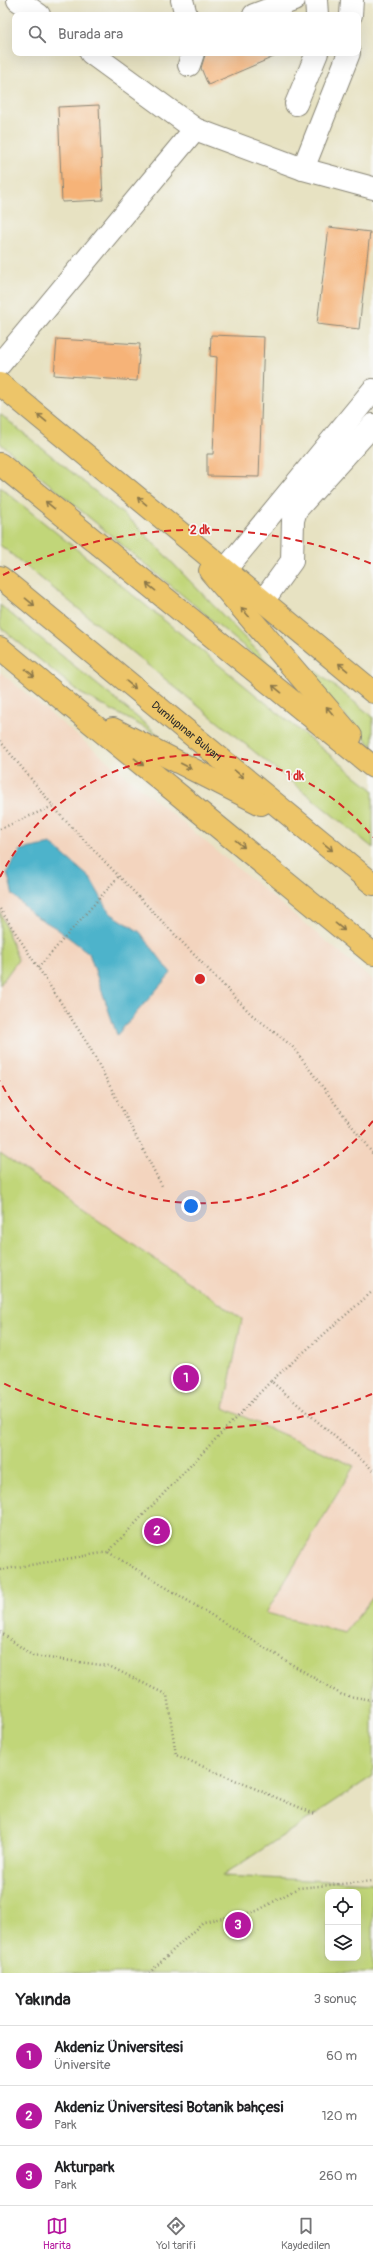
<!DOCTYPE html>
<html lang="tr">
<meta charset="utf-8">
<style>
body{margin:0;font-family:Pangolin,sans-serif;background:#f6f6f6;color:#202124}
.controls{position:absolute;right:12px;bottom:12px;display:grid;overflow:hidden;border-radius:8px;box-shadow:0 4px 16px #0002}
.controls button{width:36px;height:36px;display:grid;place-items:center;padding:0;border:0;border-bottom:1px solid #e0e0e0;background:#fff;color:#202124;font:20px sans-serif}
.you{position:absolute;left:191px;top:1206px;width:14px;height:14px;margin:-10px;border:3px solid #fff;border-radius:50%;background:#1a73e8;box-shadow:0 0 0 6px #1a73e833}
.badge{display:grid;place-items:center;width:26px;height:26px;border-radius:50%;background:#b5179e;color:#fff;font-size:13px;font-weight:700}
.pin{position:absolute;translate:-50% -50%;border:2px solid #fff;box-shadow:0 1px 4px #0006}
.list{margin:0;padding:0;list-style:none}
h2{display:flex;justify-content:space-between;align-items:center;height:52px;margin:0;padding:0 16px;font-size:17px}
h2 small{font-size:13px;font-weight:400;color:#757577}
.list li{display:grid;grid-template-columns:26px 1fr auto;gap:12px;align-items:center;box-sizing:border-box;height:60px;padding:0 16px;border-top:1px solid #e0e0e0}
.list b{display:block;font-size:15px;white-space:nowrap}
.list p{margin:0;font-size:13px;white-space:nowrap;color:#757577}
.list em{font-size:13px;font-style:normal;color:#757577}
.icon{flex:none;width:22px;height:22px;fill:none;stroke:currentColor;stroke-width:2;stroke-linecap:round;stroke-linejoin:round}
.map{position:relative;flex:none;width:373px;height:1973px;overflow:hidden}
.search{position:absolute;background:#fff;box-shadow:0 4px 16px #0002;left:12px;right:12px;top:12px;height:44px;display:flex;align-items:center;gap:10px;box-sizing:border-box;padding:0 14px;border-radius:8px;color:#757577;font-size:15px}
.sheet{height:232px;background:#fff}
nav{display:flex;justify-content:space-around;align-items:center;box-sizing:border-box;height:56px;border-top:1px solid #e0e0e0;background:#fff;font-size:11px;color:#757577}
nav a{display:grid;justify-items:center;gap:2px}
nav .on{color:#b5179e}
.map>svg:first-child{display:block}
.built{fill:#f3d4be}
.green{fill:#c1d679;stroke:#768052;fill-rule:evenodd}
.water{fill:#4db3cb;stroke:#3c6f7b}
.building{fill:#f6b378}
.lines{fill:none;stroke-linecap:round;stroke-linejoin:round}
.minor-casing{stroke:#898676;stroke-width:24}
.major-casing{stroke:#898676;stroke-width:24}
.path{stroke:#898676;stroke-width:2.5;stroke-dasharray:1 3;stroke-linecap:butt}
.minor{stroke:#fff;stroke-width:22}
.major{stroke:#edc569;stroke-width:22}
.oneway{stroke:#8c784a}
.ring{fill:none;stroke:#d62828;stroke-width:2;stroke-dasharray:7 5}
.labels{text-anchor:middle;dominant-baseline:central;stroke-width:3.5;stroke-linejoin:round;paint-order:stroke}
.street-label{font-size:11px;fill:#2b2b2b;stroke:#f6f6f2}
.centre{fill:#d62828;stroke:#f6f6f2;stroke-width:2}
.ring-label{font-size:12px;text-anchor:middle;font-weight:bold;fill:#d62828;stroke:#f6f6f2;stroke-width:3.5;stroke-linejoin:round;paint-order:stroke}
</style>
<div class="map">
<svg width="373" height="1973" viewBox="0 0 373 1973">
<rect width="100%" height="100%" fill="#f6f6f2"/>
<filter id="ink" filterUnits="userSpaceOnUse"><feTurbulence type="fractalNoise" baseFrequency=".025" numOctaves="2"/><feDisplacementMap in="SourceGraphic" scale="8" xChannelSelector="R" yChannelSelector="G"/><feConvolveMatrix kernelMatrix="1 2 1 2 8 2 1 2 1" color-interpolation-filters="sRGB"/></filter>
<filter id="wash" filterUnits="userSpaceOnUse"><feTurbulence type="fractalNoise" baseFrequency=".012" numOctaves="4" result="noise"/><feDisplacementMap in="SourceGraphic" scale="16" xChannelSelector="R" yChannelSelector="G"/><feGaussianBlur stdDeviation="0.9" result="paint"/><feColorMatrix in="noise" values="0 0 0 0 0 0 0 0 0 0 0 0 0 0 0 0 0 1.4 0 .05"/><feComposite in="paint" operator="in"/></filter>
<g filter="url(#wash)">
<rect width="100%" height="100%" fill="#e7e2c2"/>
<path class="built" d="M0,672L373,980V1776L76,1973H0Z"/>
<g class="green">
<path d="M0,414L134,523L290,685L0,443Z"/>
<path d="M0,487L373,790V848L0,545Z"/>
<path d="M0,605L160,736L80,693L0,627Z"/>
<path d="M283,645L373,717V746L370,744Z"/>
<path d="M0,911L18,960L0,985Z"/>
<path d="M0,1153L242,1319L224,1408L354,1466L266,1613L345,1633L373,1597V1776L222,1876L373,1883V1973H0ZM328,1892H358V1958H328Z"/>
</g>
<path class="water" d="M51,844L90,878L110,913L140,932L171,973L117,1035L89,953L56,928L32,914L13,895L7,872L21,850Z"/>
<g id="blocks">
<g class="building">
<path d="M211,53H283L208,85L201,68L205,55Z"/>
<path d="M99,105L103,200L62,202L58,107Z"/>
<path d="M329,227L370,232L359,329L317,324Z"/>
<path d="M211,335L264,337L259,477L207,476V454H213L217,357L210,356Z"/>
<path d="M57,339L140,344L137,381L54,375Z"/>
</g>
</g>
</g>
<g filter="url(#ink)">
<use href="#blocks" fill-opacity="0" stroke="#898676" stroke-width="1"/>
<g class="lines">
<g class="minor-casing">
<g id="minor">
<path d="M18,0L39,15"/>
<path d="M182,0L186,15"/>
<path d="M316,0L317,15"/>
<path d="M254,15L294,0"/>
<path d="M351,15L352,0"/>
<path d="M91,53L195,129L303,169L373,188"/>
<path d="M189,65L193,53"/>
<path d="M296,104L317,53"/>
<path d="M303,169L349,53"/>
<path d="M0,364L195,129"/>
<path d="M225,570L373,390"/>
<path d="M263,601L292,561L293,520L296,510L373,425"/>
</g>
</g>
<g class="major-casing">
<g id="major">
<path d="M0,384L373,692"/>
<path d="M0,464L373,767"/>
<path d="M210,571L351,736"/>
<path id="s1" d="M0,577L373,884"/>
<path d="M0,648L373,954"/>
<path d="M113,729L261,804"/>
</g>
</g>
<g class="path">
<path d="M0,741L63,818L251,1014L292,1046L373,1154"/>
<path d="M0,829L53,806"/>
<path d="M0,909L89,1046L162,1186"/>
<path d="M38,968L119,876"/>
<path d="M271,1381L373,1291"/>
<path d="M373,1470L271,1381L108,1552L342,1695L373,1700"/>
<path d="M0,1570L108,1552"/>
<path d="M0,1632L33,1656L109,1666L167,1695L176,1755L315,1814"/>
<path d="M149,1973L203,1922L257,1911L298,1888L373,1881"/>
</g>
<use href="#minor" class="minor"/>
<use href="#major" class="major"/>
</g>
<defs><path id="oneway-shaft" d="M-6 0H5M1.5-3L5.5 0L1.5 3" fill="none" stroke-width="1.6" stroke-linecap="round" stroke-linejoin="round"/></defs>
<g class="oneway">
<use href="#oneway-shaft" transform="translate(42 418) rotate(-140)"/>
<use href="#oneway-shaft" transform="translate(142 501) rotate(-140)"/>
<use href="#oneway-shaft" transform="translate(50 505) rotate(-141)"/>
<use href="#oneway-shaft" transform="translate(151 587) rotate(-141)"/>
<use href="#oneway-shaft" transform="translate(30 602) rotate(39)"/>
<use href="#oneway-shaft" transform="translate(245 612) rotate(-130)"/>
<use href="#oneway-shaft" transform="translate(343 667) rotate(-140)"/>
<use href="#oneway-shaft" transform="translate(30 673) rotate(39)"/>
<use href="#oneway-shaft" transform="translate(131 685) rotate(39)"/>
<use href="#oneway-shaft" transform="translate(277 689) rotate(-141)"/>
<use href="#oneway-shaft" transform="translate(330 711) rotate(-130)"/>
<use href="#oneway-shaft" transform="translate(139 762) rotate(39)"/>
<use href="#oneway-shaft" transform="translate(186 766) rotate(27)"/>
<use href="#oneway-shaft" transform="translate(239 774) rotate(40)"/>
<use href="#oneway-shaft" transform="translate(240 844) rotate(39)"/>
<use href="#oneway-shaft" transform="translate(328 847) rotate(39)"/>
<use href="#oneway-shaft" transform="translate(340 927) rotate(39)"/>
</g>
</g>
<g class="ring">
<path d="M373 1121A224 224 0 0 1 0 1081M0 877A224 224 0 0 1 373 837"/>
<path d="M372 1394A449 449 0 0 1 3 1383M3 575A449 449 0 0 1 372 564"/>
</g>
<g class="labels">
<g class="street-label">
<text stroke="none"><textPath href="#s1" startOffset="242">Dumlupınar Bulvarı</textPath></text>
</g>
</g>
<circle cx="200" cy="979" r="6" class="centre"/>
<g class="ring-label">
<text x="200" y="534">2 dk</text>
<text x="295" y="780">1 dk</text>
</g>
</svg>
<div class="controls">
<button><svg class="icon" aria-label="locate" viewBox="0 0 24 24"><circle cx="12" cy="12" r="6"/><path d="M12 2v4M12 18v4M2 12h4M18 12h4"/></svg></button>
<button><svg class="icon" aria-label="layers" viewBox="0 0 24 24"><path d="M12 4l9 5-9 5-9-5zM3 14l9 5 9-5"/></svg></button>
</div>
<div class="you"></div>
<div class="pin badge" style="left:186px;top:1378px">1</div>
<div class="pin badge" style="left:157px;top:1531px">2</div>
<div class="pin badge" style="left:238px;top:1925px">3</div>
<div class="search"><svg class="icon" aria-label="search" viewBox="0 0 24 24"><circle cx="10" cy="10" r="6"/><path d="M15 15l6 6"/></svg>Burada ara</div>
</div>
<section class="sheet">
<h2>Yakında<small>3 sonuç</small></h2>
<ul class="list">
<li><span class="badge">1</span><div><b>Akdeniz Üniversitesi</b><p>Üniversite</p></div><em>60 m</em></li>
<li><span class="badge">2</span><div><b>Akdeniz Üniversitesi Botanik bahçesi</b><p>Park</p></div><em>120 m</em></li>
<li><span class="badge">3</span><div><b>Akturpark</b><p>Park</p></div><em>260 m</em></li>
</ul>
</section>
<nav>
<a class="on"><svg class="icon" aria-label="map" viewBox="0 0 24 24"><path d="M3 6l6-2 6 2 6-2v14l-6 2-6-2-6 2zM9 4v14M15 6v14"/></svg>Harita</a>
<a><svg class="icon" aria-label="directions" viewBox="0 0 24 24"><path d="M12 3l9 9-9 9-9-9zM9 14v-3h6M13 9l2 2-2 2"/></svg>Yol tarifi</a>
<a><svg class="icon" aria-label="saved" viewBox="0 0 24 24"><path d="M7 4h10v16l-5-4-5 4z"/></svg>Kaydedilen</a>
</nav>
